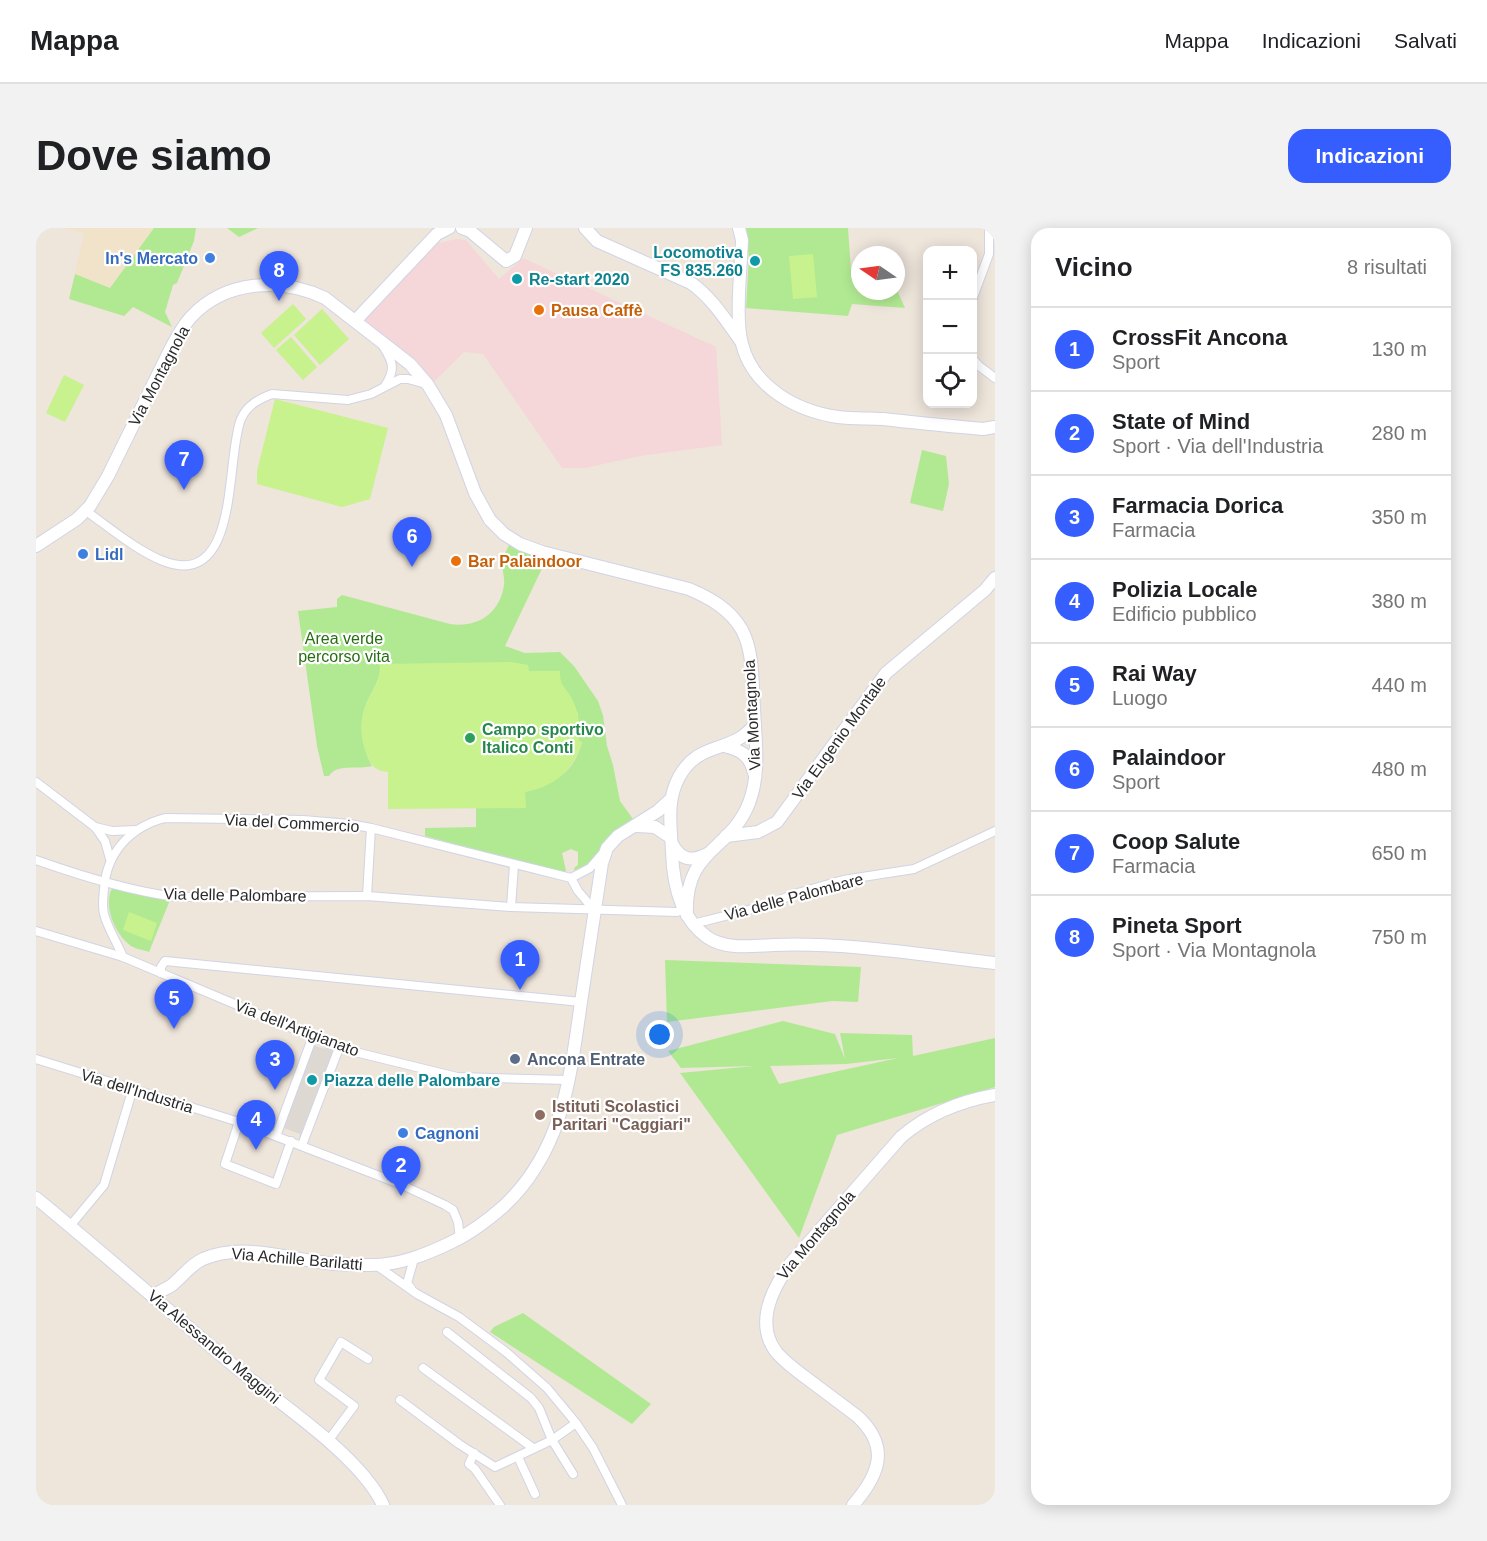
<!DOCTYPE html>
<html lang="it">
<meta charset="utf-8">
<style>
body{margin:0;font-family:Helvetica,sans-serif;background:#f2f2f2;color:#202124}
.controls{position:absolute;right:18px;top:18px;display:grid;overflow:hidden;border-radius:12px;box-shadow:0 3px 15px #0003}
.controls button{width:54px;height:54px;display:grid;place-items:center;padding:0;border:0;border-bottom:2px solid #e0e0e0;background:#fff;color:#202124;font:30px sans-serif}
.compass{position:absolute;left:815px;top:18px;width:54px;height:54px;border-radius:50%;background:#fff;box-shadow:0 3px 15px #0003;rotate:283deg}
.you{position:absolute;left:624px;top:807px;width:21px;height:21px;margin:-15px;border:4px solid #fff;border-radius:50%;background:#1a73e8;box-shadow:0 0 0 9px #1a73e833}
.badge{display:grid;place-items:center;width:39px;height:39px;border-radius:50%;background:#365eff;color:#fff;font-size:20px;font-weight:700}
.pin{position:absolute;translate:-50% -50px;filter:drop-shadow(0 2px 3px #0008)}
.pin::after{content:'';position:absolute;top:32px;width:21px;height:18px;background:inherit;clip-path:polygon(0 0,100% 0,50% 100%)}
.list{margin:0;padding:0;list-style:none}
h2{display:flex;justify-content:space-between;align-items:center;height:78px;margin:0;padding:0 24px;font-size:26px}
h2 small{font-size:20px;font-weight:400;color:#757577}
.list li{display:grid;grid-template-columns:39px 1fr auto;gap:18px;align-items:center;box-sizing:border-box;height:84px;padding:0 24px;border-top:2px solid #e0e0e0}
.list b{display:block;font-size:22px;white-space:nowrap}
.list p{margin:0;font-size:20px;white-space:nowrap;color:#757577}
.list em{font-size:20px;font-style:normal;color:#757577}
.icon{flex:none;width:33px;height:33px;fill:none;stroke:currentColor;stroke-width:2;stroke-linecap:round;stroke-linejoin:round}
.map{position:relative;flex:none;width:959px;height:1277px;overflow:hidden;border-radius:18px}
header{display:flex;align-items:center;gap:36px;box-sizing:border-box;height:84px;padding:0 30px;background:#fff;border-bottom:2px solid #e0e0e0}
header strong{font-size:28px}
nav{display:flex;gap:33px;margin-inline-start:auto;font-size:21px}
.intro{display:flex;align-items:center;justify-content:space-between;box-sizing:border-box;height:144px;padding:0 36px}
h1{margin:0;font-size:42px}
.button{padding:15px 27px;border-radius:18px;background:#365eff;color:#fff;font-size:21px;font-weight:700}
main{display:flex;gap:36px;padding:0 36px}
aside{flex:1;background:#fff;border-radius:18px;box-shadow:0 3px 15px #0003}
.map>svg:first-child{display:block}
.education{fill:#f1e3c9}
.medical{fill:#f5d7d9}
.green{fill:#b1e992;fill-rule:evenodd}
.pitch{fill:#c8f28d}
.plaza{fill:#ddd9d2}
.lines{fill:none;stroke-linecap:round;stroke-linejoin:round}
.street-casing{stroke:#d0d4e5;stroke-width:10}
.secondary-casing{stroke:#d0d4e5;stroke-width:14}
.street{stroke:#fff;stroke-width:8}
.secondary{stroke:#fff;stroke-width:12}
.shop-dot{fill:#3f7fe0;stroke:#fff;stroke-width:2}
.culture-dot{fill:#0f9aa8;stroke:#fff;stroke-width:2}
.food-dot{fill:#e8710a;stroke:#fff;stroke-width:2}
.leisure-dot{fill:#2e9e5b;stroke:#fff;stroke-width:2}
.service-dot{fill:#5c6f8a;stroke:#fff;stroke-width:2}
.education-dot{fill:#8d6e63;stroke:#fff;stroke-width:2}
.labels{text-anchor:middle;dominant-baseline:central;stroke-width:4.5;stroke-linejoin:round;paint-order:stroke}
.culture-label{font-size:16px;font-weight:bold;fill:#0d838f;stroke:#fff;text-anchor:start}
.shop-label{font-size:16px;font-weight:bold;fill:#366cbe;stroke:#fff;text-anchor:start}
.food-label{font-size:16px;font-weight:bold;fill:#c56008;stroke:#fff;text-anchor:start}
.street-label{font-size:16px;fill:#2a2a2a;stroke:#fff}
.park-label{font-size:16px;fill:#276e13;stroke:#fff}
.leisure-label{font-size:16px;font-weight:bold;fill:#27864d;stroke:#fff;text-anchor:start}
.service-label{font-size:16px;font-weight:bold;fill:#4e5e75;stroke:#fff;text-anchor:start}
.education-label{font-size:16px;font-weight:bold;fill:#785e54;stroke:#fff;text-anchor:start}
</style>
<header>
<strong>Mappa</strong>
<nav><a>Mappa</a><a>Indicazioni</a><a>Salvati</a></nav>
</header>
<div class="intro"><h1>Dove siamo</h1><a class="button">Indicazioni</a></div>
<main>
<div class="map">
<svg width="959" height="1277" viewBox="0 0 959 1277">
<rect width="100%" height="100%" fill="#eee5db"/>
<path class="education" d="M27,0H118L74,60L39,46L48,5Z"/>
<path class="medical" d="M421,11L430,12L463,51L487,30L680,119L686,217L604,228L549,240H526L447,126L428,124L396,156L388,145L329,92L384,30L402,15Z"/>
<g class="green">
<path d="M118,0H160L158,13L141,55L137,57L129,84L136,99L97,79L88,88L33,71L39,46L74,60Z"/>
<path d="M191,0H222L203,9Z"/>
<path d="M708,0H812L815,43L824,45V63H860V60L869,80L816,76L812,88L710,80L713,29Z"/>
<path d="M886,222L910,228L913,256L907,283L874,275Z"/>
<path d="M473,317L511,330L469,418L489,425L524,424L538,438L562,473L567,487L571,518L577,537L584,573L597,591L576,606L561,630L539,644L538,640L542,637V624L535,621L526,625L530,643L528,645L389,608V600L440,599V580H489V564C519,553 537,547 546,514L542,513V486L530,463L524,456L492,443L345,436C344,449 341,455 335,466C321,491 324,514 336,538C322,542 301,535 293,548H288L281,518L262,383L301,379V371L306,367L414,396C441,400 464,386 468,357C469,350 466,342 466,334C466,329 471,322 473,317Z"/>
<path d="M79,660L134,672L113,724C108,722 100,721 95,718C79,706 68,680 75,662Z"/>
<path d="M629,732L825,739L822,774L796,773L631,794Z"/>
<path d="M747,793L799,806L809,831L804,805L876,807L877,828L959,810V859L801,907L763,1010L644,845L718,838L645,840L632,823ZM862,830L743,856L734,838L810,836Z"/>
<path d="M487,1085L615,1176L596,1196L454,1104L458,1099Z"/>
</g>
<g class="pitch">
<path d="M777,26L781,69L757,71L753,28Z"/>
<path d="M257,76L270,91L238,120L225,105Z"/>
<path d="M286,81L313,111L284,137L258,107Z"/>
<path d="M255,109L281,139L267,152L240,122Z"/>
<path d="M28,147L48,157L29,194L10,185Z"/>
<path d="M239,171L352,200L334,271L306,279L221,256V243Z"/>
<path d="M475,434L492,437L493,443H524C524,458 528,457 535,469C543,483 544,497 543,513L546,514C538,542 518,559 489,564L490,580L352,581V544C341,543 337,540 332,529C323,510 323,489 333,470C340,456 344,453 344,436Z"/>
<path d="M93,684L121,695L115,713L87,702Z"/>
</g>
<path class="plaza" d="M276,817L289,821L290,819L297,822L299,825L265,910H263L264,906L245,899Z"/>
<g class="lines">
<g class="street-casing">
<g id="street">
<path d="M936,72L953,26V0"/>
<path d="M347,118C357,134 360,141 349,158"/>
<path d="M936,130L943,138L959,150"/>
<path d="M50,283C74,300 100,322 127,333C205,363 189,230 205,191C211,177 223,171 236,166L312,172L335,166L364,151H372L390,156"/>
<path d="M0,554L59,599L69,613L74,631"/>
<path d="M59,599L76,603L100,602"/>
<path d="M0,632C45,648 93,663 140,669L331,668L475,679L641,684"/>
<path d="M535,650L554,640L567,625"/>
<path d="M331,668L335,600"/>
<path d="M475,679L478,637"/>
<path d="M657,696L732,677L758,666L807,652L878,641L959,603"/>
<path d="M0,703L87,729L303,820L421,849L532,852"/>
<path d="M87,729C81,714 72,701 68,686C66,678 67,670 68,662C70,625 94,599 129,590L267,592L314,596L335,600L535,650L542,663L559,683"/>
<path d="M125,745V739L129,733L545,774"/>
<path d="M0,831L203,894L364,956L409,977L417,982L422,994L424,1011"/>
<path d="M203,894L189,936L240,956L255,913"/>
<path d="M240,908L277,808"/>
<path d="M266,917L303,820"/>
<path d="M34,998L68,957L97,860"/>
<path d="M340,1037L381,1066L423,1089L470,1124L511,1160L540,1195L557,1220L586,1277"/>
<path d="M375,1060L371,1055L378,1031"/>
<path d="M411,1104L495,1170L503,1180L516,1212L537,1246"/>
<path d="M387,1140L497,1220"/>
<path d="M364,1172L423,1216L459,1239L516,1212L540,1195"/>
<path d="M292,1213L318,1178L283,1152L305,1114L332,1131"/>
<path d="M438,1225L433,1236L439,1241L464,1277"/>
<path d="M482,1229L499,1266"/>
</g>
</g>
<g class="secondary-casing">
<g id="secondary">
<path d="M426,0L434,3L470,33L479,28L490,0"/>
<path d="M549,0L561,13L655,55C676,70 689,91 704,112"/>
<path d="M703,0L706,12C705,40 699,90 706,116C717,159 760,183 802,189C817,191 832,190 847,191C881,195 914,198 947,201L959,199"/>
<path d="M320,92L401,6L413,0"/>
<path d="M0,318L41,291L54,278L72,248L133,124C139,112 146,99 155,89C189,52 246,49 289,70L374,136L392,157L410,187L439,265L454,292L468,306L484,316L506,324L653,361C674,370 694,381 706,402C718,425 716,454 718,479C719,511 725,544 713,575C694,624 648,620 651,687"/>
<path d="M719,496C696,527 664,511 643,549C630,573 635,598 636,624C637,655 644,690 671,709C689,722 717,718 737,717C811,714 886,727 959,735"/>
<path d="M688,518C705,522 714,527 718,545"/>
<path d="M601,598L619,599L634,609"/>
<path d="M690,608L722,604L741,594L850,445L949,362L959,350"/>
<path d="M636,616C645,632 655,634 671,626"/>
<path d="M0,970C67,1025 132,1082 198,1138C241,1174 324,1227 347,1277"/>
<path d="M116,1068C123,1064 130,1061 136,1057C147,1048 154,1037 167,1031C205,1015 245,1029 284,1034C300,1037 317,1037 334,1037C364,1037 389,1027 416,1014C435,1005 452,992 468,978C527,922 534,851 545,774C552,728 559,681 566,635L571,620L582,608L622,583L635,571"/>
<path d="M817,1277C843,1247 855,1219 821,1188C805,1176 789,1164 773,1152C762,1144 750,1135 741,1125C718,1096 736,1061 754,1036L865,909C892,886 925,873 959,867"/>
</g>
</g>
<use href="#street" class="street"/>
<use href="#secondary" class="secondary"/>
</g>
<g class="shop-dot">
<circle cx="174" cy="30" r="6"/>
<circle cx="47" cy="326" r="6"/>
<circle cx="367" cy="905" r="6"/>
</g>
<g class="culture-dot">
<circle cx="719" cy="33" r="6"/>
<circle cx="481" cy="51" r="6"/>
<circle cx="276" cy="852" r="6"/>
</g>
<g class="food-dot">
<circle cx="503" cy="82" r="6"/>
<circle cx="420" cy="333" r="6"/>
</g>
<circle class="leisure-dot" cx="434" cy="510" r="6"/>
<circle class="service-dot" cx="479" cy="831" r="6"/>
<circle class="education-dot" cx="504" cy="887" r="6"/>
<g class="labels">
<g class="culture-label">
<text x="707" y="24" text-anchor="end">Locomotiva<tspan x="707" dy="18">FS 835.260</tspan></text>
<text x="493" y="51">Re-start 2020</text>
<text x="288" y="852">Piazza delle Palombare</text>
</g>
<g class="shop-label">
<text x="162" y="30" text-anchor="end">In's Mercato</text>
<text x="59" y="326">Lidl</text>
<text x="379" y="905">Cagnoni</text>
</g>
<g class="food-label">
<text x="515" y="82">Pausa Caffè</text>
<text x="432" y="333">Bar Palaindoor</text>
</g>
<g class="street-label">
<text transform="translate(123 148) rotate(-62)">Via Montagnola</text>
<text transform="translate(716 487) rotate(-93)">Via Montagnola</text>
<text transform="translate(803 510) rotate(-54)">Via Eugenio Montale</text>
<text transform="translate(256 595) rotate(3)">Via del Commercio</text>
<text transform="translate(199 667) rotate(1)">Via delle Palombare</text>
<text transform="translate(758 669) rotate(-15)">Via delle Palombare</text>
<text transform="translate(261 800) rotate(21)">Via dell'Artigianato</text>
<text transform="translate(101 863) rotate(17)">Via dell'Industria</text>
<text transform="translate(780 1007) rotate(-50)">Via Montagnola</text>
<text transform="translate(261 1031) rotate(5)">Via Achille Barilatti</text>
<text transform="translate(178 1119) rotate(40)">Via Alessandro Maggini</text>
</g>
<g class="park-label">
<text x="308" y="410">Area verde<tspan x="308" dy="18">percorso vita</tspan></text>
</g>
<g class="leisure-label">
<text x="446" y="501">Campo sportivo<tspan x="446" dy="18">Italico Conti</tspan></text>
</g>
<g class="service-label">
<text x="491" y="831">Ancona Entrate</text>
</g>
<g class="education-label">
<text x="516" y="878">Istituti Scolastici<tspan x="516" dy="18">Paritari "Caggiari"</tspan></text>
</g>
</g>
</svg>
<div class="controls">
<button>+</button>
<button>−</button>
<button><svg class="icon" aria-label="locate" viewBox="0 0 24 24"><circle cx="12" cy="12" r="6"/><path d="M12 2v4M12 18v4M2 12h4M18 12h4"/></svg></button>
</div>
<svg class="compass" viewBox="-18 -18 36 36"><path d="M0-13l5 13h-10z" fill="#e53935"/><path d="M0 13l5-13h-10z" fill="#757577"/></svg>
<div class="you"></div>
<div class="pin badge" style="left:484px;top:762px">1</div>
<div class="pin badge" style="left:365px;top:968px">2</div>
<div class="pin badge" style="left:239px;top:862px">3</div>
<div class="pin badge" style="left:220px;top:922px">4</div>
<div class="pin badge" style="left:138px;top:801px">5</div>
<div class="pin badge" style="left:376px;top:339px">6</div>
<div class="pin badge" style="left:148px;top:262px">7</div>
<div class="pin badge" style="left:243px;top:73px">8</div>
</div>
<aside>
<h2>Vicino<small>8 risultati</small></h2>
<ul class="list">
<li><span class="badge">1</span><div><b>CrossFit Ancona</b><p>Sport</p></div><em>130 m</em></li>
<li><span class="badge">2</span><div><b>State of Mind</b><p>Sport · Via dell'Industria</p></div><em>280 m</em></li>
<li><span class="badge">3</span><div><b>Farmacia Dorica</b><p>Farmacia</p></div><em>350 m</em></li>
<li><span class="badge">4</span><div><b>Polizia Locale</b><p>Edificio pubblico</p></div><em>380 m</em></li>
<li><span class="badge">5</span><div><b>Rai Way</b><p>Luogo</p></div><em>440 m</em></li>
<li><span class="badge">6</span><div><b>Palaindoor</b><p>Sport</p></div><em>480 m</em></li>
<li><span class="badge">7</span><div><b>Coop Salute</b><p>Farmacia</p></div><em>650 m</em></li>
<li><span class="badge">8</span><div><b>Pineta Sport</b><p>Sport · Via Montagnola</p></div><em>750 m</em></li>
</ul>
</aside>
</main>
